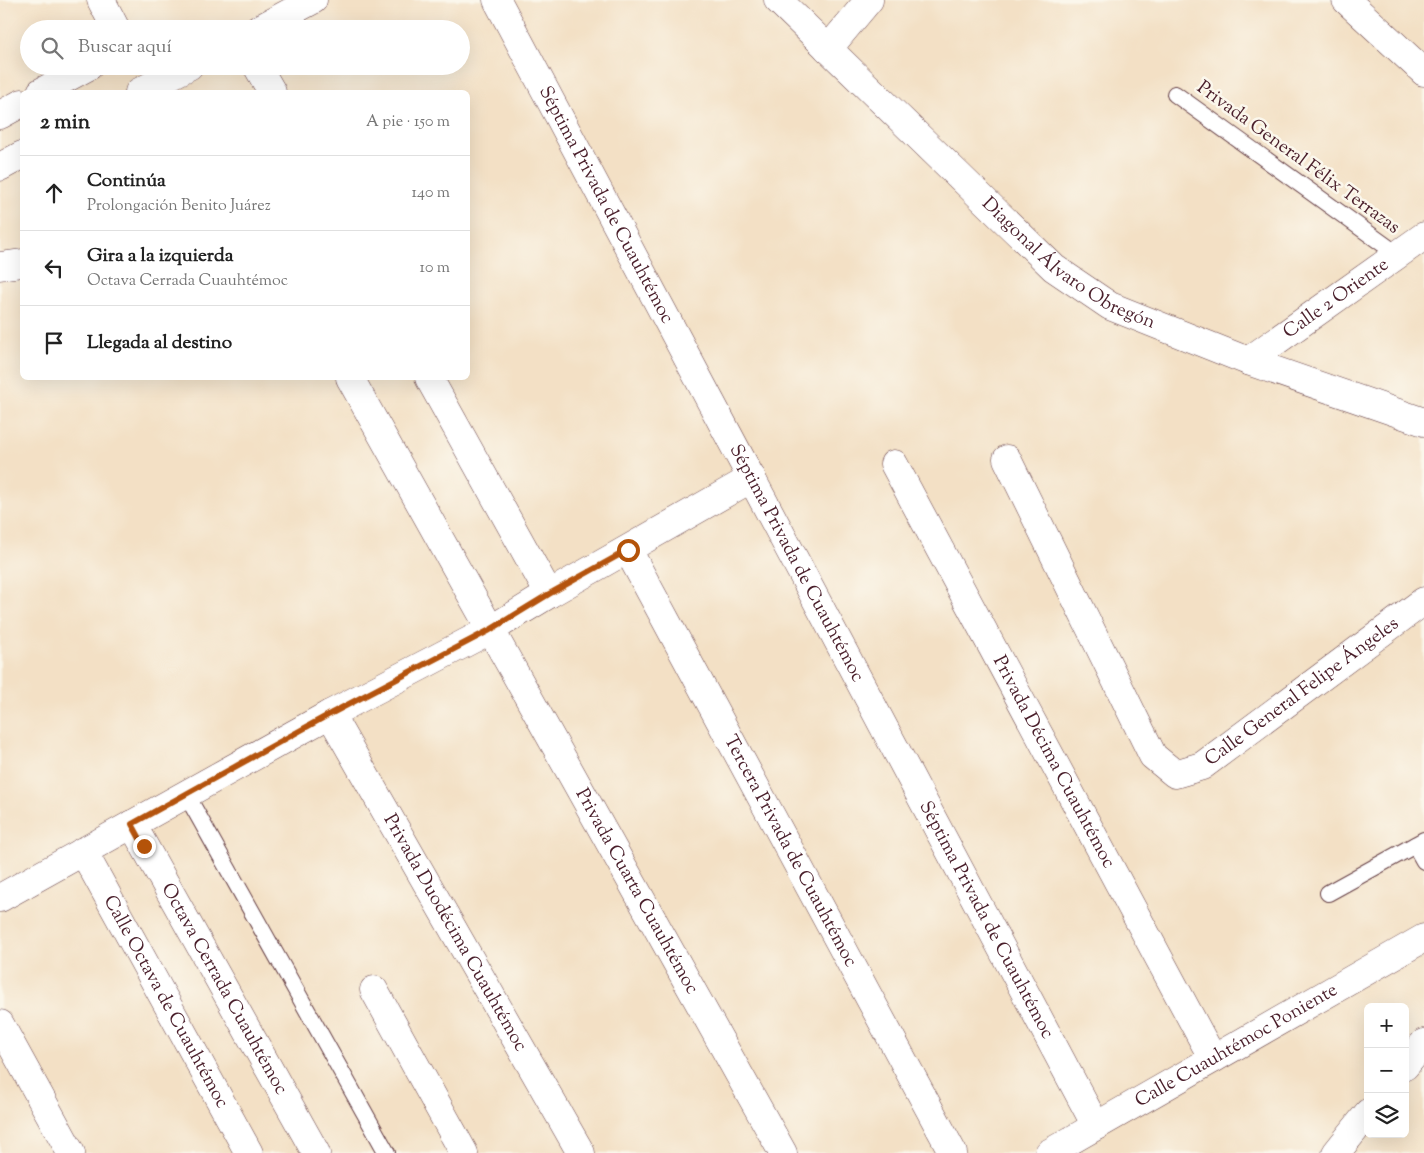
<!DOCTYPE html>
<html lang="es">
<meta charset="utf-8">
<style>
body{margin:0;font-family:"Sorts Mill Goudy",serif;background:#f6f6f6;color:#222}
.controls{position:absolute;right:15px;bottom:15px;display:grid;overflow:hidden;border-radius:8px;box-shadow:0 5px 20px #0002}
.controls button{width:45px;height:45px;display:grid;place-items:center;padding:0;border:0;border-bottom:1px solid #e0e0e0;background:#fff;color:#222;font:25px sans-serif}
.stop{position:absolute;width:15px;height:15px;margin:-11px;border:4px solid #b45309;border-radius:50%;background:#fff}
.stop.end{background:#b45309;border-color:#fff;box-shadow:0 1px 5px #0008}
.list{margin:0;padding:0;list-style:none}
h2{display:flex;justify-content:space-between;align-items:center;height:65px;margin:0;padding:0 20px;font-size:21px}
h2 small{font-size:16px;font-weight:400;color:#767676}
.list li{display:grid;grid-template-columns:32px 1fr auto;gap:15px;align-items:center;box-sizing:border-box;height:75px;padding:0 20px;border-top:1px solid #e0e0e0}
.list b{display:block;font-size:19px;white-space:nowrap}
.list p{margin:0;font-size:16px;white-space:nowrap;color:#767676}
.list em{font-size:16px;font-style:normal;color:#767676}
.icon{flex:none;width:28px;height:28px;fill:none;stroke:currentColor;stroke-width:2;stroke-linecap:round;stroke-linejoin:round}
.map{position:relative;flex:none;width:1424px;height:1153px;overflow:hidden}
.search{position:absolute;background:#fff;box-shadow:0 5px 20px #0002;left:20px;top:20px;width:450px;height:55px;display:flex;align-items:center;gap:12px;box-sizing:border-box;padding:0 18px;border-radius:28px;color:#767676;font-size:19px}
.panel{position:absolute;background:#fff;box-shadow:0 5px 20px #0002;left:20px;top:90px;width:450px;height:290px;border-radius:8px}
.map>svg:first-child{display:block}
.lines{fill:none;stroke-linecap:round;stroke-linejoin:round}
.service-casing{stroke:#633c42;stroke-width:18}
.minor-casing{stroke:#633c42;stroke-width:29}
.tertiary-casing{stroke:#633c42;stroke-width:29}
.service{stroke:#fff;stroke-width:16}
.minor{stroke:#fff;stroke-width:28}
.tertiary{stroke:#fff;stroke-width:28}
.route{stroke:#b45309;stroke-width:6}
.labels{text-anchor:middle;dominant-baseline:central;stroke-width:5;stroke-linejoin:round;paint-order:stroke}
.street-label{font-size:19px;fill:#4a1f2b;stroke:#fbf7ec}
</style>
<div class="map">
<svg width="1424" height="1153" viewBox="0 0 1424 1153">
<rect width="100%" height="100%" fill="#fbf7ec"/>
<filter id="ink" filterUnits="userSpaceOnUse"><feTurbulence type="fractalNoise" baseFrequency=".02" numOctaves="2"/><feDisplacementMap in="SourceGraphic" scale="10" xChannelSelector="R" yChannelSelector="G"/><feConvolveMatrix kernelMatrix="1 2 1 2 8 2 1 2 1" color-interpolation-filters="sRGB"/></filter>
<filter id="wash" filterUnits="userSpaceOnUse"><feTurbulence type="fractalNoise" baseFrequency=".0096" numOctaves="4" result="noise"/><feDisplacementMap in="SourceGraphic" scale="20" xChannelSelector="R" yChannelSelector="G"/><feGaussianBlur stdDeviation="1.12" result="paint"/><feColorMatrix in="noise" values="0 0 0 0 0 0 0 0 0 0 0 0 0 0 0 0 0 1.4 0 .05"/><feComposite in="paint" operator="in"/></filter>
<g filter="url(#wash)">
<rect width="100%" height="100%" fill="#f3e0c5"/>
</g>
<g filter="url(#ink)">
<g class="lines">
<g class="service-casing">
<g id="service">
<path d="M1175,94L1397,254"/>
<path d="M186,794L387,1153"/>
<path d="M1415,845L1424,861"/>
<path d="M1328,893L1424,840"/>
</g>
</g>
<g class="minor-casing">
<g id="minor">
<path d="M101,0L116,29"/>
<path id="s1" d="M497,0L1096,1126"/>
<path id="s2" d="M778,0L1054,268L1110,306L1248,361L1424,422"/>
<path d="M1346,0L1424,72"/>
<path d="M259,29L313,0"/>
<path d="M828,49L869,0"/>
<path d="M257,66L272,92"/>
<path d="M41,92L89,66"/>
<path d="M139,92L189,66"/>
<path d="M0,115L22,103"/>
<path d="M0,167L22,155"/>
<path d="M0,266L22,263"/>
<path id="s3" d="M1248,361L1424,236"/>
<path id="s4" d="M350,378L783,1153"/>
<path d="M429,378L549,594"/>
<path id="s5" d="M1007,459L1153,756L1175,774L1202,766L1424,601"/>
<path id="s6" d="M894,464L1213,1059"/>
<path id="s7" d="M628,550L953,1153"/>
<path id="s8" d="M330,714L581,1153"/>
<path id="s9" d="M132,824L316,1153"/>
<path id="s10" d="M83,851L249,1153"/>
<path d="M0,898L330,714L490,630L549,594L752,478"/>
<path d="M374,990L464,1153"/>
<path d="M0,1024L71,1153"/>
<path id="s11" d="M1049,1153L1424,938"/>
</g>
</g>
<g class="tertiary-casing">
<g id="tertiary">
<path d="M1405,1066L1424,1043"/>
<path d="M1336,1153L1368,1113"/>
</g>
</g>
<use href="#service" class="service"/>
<use href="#minor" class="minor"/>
<use href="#tertiary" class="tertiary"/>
</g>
</g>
<g class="lines" filter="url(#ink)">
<path class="route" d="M144,846L132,824L330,714L490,630L549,594L628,550"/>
</g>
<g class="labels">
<g class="street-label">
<text transform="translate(1298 158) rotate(36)">Privada General Félix Terrazas</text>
<text stroke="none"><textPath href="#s1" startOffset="232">Séptima Privada de Cuauhtémoc</textPath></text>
<text stroke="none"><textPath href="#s2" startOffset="394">Diagonal Álvaro Obregón</textPath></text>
<text stroke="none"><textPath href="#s3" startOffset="108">Calle 2 Oriente</textPath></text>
<text stroke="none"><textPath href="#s1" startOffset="638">Séptima Privada de Cuauhtémoc</textPath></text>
<text stroke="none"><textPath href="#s5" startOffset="512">Calle General Felipe Ángeles</textPath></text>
<text stroke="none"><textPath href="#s6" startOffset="338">Privada Décima Cuauhtémoc</textPath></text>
<text stroke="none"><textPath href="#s7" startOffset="342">Tercera Privada de Cuauhtémoc</textPath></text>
<text stroke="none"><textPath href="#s4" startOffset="588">Privada Cuarta Cuauhtémoc</textPath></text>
<text stroke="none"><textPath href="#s1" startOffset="1042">Séptima Privada de Cuauhtémoc</textPath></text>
<text stroke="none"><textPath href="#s8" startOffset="252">Privada Duodécima Cuauhtémoc</textPath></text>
<text stroke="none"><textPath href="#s9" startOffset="189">Octava Cerrada Cuauhtémoc</textPath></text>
<text stroke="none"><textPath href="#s10" startOffset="172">Calle Octava de Cuauhtémoc</textPath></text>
<text stroke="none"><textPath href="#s11" startOffset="216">Calle Cuauhtémoc Poniente</textPath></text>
</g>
</g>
</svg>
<div class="controls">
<button>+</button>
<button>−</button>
<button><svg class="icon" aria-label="layers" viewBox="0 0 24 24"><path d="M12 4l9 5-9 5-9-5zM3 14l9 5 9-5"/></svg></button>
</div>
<div class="stop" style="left:628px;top:550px"></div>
<div class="stop end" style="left:144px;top:846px"></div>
<div class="search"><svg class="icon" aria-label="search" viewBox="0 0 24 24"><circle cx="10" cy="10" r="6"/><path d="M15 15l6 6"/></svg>Buscar aquí</div>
<section class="panel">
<h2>2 min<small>A pie · 150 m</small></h2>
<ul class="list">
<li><svg class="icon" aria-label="ahead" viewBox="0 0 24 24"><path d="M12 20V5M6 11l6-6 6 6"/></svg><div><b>Continúa</b><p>Prolongación Benito Juárez</p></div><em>140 m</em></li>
<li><svg class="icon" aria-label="left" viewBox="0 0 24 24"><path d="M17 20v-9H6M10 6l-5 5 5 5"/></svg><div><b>Gira a la izquierda</b><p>Octava Cerrada Cuauhtémoc</p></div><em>10 m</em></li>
<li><svg class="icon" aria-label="arrive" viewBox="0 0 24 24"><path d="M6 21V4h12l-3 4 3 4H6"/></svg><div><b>Llegada al destino</b></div></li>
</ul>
</section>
</div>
